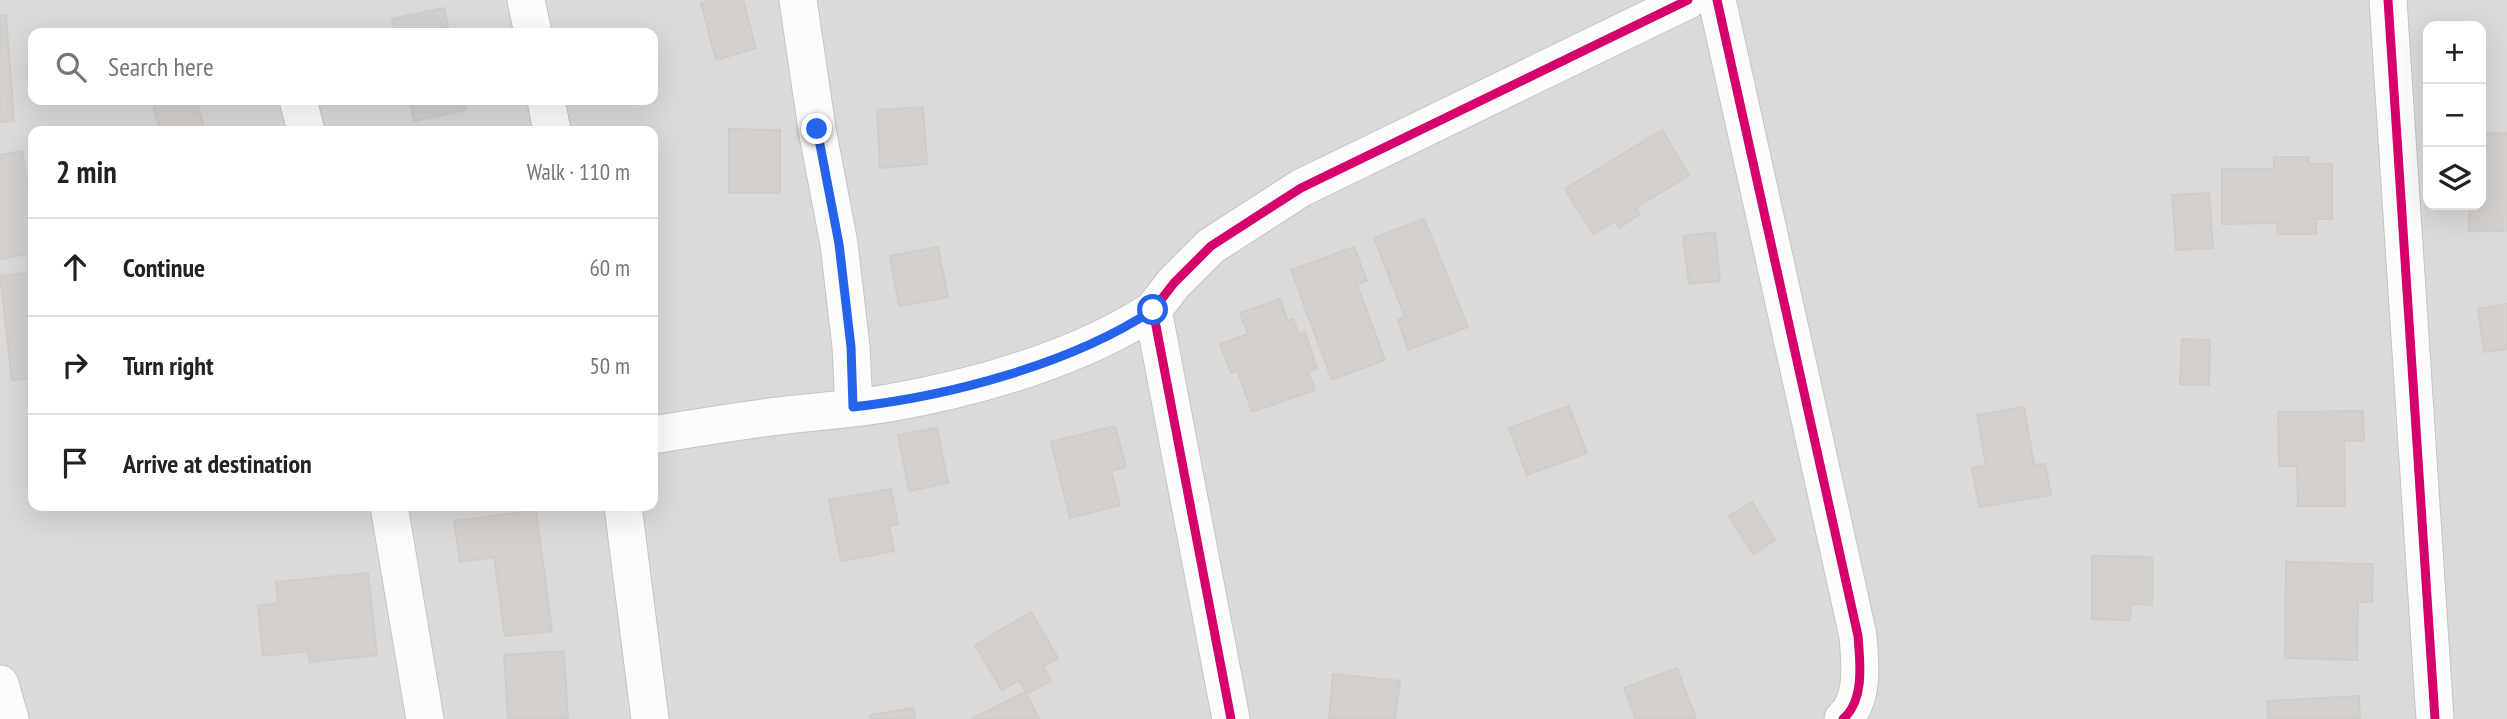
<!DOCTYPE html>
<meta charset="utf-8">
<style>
body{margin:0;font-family:"PT Sans Narrow",sans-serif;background:#f6f6f6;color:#222}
.controls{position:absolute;right:21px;top:21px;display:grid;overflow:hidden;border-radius:14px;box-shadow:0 7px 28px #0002}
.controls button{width:63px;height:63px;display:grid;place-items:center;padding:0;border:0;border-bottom:2px solid #e0e0e0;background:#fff;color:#222;font:35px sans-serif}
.stop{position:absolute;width:21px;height:21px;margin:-16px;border:5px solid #2563eb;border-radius:50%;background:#fff}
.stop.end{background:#2563eb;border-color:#fff;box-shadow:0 2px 7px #0008}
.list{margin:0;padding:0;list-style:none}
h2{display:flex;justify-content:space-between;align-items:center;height:91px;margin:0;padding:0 28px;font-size:30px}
h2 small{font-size:23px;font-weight:400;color:#767676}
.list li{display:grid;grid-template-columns:46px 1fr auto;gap:21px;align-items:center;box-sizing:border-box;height:98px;padding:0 28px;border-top:2px solid #e0e0e0}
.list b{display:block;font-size:26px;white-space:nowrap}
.list em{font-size:23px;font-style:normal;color:#767676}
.icon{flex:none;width:38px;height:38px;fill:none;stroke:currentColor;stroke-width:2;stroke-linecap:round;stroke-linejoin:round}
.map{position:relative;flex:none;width:2507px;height:719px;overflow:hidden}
.search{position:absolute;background:#fff;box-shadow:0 7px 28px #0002;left:28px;top:28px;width:630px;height:77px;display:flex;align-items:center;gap:18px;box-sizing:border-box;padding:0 24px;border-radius:14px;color:#767676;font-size:26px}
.panel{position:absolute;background:#fff;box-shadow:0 7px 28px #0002;left:28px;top:126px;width:630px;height:385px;border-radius:14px}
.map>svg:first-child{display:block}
.residential{fill:#dcdad8;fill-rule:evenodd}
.building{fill:#d3d0ce;stroke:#d0ccc8;stroke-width:2}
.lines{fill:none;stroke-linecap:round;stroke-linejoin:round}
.minor-casing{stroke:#c5c4c3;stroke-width:39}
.minor{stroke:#fcfcfb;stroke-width:37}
.cycleway-casing{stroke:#fff;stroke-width:13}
.cycleway{stroke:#d6006c;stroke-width:9}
.route{stroke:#2563eb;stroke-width:9}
</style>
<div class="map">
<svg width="2507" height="719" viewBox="0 0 2507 719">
<rect width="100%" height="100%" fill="#edeae7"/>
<path class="residential" d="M0,0H2507V719H0ZM2428,26H2481V205H2428ZM33,33H653V100H33ZM33,131H653V506H33Z"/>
<g class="building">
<path d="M712,0H743L756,48L716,60L701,3Z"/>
<path d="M444,8L449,33H395L392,19Z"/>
<path d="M0,15H6L14,121L0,122Z"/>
<path d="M152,100H196L205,131H160Z"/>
<path d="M410,100H464L466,110L414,121Z"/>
<path d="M923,107L927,164L880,168L877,110Z"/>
<path d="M729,129L780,130V193H729Z"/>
<path d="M1662,130L1689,175L1636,208L1640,214L1619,228L1615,221L1593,234L1565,189Z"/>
<path d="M2481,133H2507V231H2469V205H2481Z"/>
<path d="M22,151L33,212V253L0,259V155Z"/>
<path d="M2274,157H2309V164H2332V219H2316V234H2278L2277,223L2222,224V169H2274Z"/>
<path d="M2209,193L2213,248L2176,250L2172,195Z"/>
<path d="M1424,219L1468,327L1408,350L1398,320L1405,317L1374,238Z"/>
<path d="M1715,232L1720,281L1689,284L1683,236Z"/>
<path d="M938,247L948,297L899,306L890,256Z"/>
<path d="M1354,247L1367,281L1357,284L1385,360L1332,380L1291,270Z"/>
<path d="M33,272V378L12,380L0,276Z"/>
<path d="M1280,299L1288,321L1293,319L1299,335L1305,332L1317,368L1308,371L1315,390L1252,412L1237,370L1231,373L1220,344L1248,334L1240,313Z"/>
<path d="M2507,304V349L2484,352L2478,309Z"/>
<path d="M2182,339L2210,340L2209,385L2180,384Z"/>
<path d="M1569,406L1587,453L1527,475L1509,428Z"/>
<path d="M2024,407L2034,465L2045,464L2051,495L1979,507L1972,468L1986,465L1977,415Z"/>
<path d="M2363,411L2364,441H2344L2345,506H2298L2297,466H2279L2278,412Z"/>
<path d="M1115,426L1126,467L1111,471L1120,505L1070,518L1051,442Z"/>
<path d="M937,428L948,483L909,491L898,435Z"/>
<path d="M891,489L898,524L889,526L894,551L841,561L829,500Z"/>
<path d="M1752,502L1775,540L1753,554L1729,516Z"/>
<path d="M536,510L552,631L505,636L494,557L460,562L454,521Z"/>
<path d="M2092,556L2152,557V605L2131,604L2130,620L2092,619Z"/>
<path d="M2286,562L2373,564L2372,602H2358L2357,660L2285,658Z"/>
<path d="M368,573L377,655L310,662L308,651L263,656L258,606L278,603L276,582Z"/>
<path d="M1031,612L1058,658L1043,666L1051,681L1027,694L1019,680L1002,690L975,645Z"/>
<path d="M564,651L568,719H508L504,655Z"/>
<path d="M1677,668L1696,719H1636L1624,688Z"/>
<path d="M1333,674L1400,681L1395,719H1329Z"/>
<path d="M1025,692L1039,719H972Z"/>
<path d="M2359,696L2360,719H2268L2267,701Z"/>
<path d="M913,708L915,719H871L870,715Z"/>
</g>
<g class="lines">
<g class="minor-casing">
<g id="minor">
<path d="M526,0L533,33"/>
<path d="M798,0L817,129L839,244L851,347L854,407"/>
<path d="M1717,0L1858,636C1860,662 1865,700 1843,719"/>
<path d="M2388,0L2435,719"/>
<path d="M298,100L306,131"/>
<path d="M546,100L552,131"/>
<path d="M653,435C689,429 726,423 763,418C805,412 848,410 889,403C976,388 1080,358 1153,310"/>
<path d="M389,506L425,719"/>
<path d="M623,506L650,719"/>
<path d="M0,684L10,719"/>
<path d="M1231,719L1153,310L1174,283L1211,246L1301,188L1688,0"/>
</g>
</g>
<use href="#minor" class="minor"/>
<g class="cycleway-casing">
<g id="cycleway">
<path d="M1717,0L1858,636C1860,662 1865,700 1843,719"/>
<path d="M2388,0L2435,719"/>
<path d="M1231,719L1153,310L1174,283L1211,246L1301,188L1688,0"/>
</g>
</g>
<use href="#cycleway" class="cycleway"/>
</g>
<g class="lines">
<path class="route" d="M817,129L839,244L851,347L853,407C950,396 1071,364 1153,310"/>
</g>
</svg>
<div class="controls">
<button>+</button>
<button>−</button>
<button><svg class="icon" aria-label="layers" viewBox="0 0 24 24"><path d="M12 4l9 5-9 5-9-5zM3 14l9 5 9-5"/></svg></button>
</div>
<div class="stop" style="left:1153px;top:310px"></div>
<div class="stop end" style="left:817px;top:129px"></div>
<div class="search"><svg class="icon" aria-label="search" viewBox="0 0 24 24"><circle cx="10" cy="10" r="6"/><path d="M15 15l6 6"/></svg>Search here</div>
<section class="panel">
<h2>2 min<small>Walk · 110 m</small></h2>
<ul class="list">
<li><svg class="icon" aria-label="ahead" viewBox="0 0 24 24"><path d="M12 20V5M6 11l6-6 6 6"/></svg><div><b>Continue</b></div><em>60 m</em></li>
<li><svg class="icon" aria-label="right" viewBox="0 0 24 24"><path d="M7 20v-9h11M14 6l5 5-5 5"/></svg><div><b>Turn right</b></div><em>50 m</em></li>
<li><svg class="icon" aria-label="arrive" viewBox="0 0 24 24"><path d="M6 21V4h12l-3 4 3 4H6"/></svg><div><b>Arrive at destination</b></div></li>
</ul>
</section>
</div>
